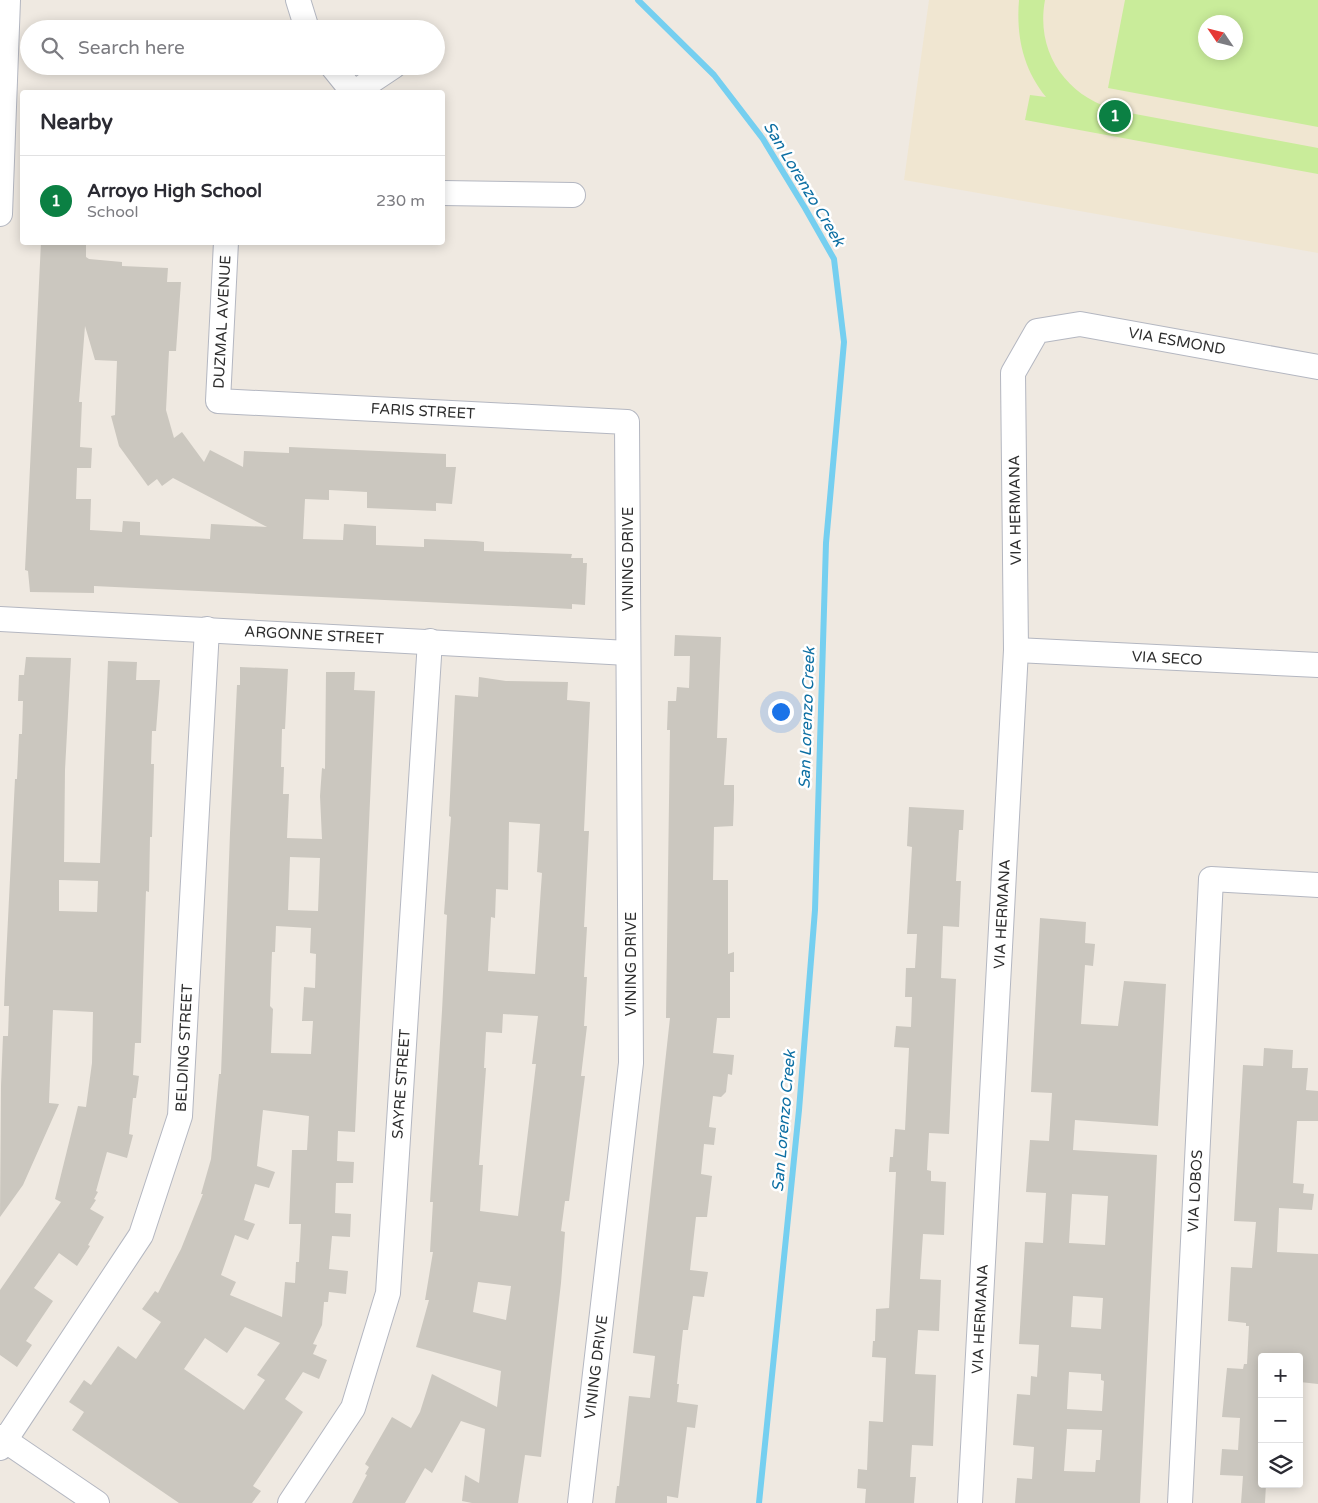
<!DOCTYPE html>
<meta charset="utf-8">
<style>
body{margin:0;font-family:"Varela Round",sans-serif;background:#f2f2f3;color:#2b2b33}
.controls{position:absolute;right:15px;bottom:15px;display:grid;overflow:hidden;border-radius:5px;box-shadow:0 2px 12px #0003}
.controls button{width:45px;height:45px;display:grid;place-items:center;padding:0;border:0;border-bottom:1px solid #e1e1e2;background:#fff;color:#2b2b33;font:25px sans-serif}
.compass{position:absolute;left:1198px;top:15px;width:45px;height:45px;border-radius:50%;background:#fff;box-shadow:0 2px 12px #0003;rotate:305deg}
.you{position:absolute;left:780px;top:711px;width:18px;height:18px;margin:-12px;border:4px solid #fff;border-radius:50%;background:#1a73e8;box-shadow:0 0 0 8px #1a73e833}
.badge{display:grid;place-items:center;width:32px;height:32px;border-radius:50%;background:#0b8043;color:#fff;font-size:16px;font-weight:700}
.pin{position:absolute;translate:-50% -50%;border:2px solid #fff;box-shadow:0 1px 5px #0006}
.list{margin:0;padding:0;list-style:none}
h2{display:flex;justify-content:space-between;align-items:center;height:65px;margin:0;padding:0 20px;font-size:21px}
h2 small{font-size:16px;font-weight:400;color:#7c7c81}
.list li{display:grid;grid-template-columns:32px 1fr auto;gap:15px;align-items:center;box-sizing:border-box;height:90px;padding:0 20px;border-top:1px solid #e1e1e2}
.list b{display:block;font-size:19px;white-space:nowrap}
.list p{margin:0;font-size:16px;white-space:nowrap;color:#7c7c81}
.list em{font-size:16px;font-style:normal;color:#7c7c81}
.icon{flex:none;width:28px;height:28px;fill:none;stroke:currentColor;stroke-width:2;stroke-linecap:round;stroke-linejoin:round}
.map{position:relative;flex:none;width:1318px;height:1503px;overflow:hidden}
.search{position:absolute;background:#fff;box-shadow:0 2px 12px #0003;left:20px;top:20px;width:425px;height:55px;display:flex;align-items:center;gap:12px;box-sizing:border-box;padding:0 18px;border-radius:28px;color:#7c7c81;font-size:19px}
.panel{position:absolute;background:#fff;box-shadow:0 2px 12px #0003;left:20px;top:90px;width:425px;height:155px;border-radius:5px}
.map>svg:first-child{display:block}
.education{fill:#f0e6d1;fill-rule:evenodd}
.pitch{fill:#c9ec9a;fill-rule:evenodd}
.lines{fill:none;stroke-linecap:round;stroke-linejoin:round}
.stream{stroke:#75cff0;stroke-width:6}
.building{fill:#cbc7bf;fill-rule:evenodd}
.minor-casing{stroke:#b4b7c1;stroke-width:26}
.minor{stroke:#fff;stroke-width:24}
.labels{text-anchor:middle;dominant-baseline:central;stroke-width:5;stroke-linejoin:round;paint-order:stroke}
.street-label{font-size:15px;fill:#2e2e2e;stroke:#fff}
.water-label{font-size:16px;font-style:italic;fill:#0d6fa3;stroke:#fff}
</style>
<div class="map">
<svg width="1318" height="1503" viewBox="0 0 1318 1503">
<rect width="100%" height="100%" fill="#efe9e1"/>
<path class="education" d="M929,0H1318V253L904,180ZM1206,22H1236V52H1206Z"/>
<g class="pitch">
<path d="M1019,0H1045C1035,54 1068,98 1119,111L1318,148V174L1025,120L1030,95L1046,97C1023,69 1016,36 1019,0Z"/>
<path d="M1125,0H1318V127L1108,88ZM1206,22H1236V52H1206Z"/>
</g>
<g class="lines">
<path class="stream" d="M638,0L714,75L763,139L805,208L834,259L844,342L826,543L815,910L799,1110L759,1503"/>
</g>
<g class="building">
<path d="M41,242H86V257L89,259L122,262V266L168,268L167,282H181L176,351H169L166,410L174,438L182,432L204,462L210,450L243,467L244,451L289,453V447L446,454V467H456L452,504L436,503V511L367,508V492L329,490V500L305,499L303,539L343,540L344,524L376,526V545L424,547V539L476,541L484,542V551L572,554L571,558H583V563H587L585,605L572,604V609L553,608L94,586V593L30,592L28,571L25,570ZM85,326L95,360L117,361L115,415L111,416L119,446L148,486L157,479L162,486L173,478L267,527L211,524L210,539L140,535V522L123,521L122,532L90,530L91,499H76L77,468H91L92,448L80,447L82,402H79Z"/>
<path d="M675,635L721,637L717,738H727L724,785H734V800L733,826L714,827L713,880H728V954L734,952V972H730V1018H717L713,1053L734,1055L732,1075L728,1074L726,1092L721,1097L713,1096L709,1127L716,1128L714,1145L704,1144L701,1174L712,1176L707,1217H696L690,1270L708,1272L704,1297L693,1296L688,1330H683L677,1384H679L677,1402L698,1405L695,1428L687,1427L678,1498L667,1496V1503H615L617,1486H619L629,1396L650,1398L655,1356L633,1353L670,1018H666L670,730H667L668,701H676L677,687L689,688L690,656H674Z"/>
<path d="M26,657L71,658L65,770L64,862L100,863L108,661L137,662L136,680H160L156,731H152L151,764H154L152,837H150L149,892L146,891L141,1043H135L133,1075L139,1076L136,1098H133L129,1134L133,1135L127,1158L107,1152L96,1191L98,1192L94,1199L96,1200L90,1209L104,1217L88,1245L90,1246L77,1266L59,1253L34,1288L53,1301L26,1341L32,1345L17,1367L0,1355V1290L61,1202L55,1199L78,1106L86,1107L92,1063L93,1012L53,1010L49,1103L59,1104L23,1185L0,1217L1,1086L3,1036H8L9,1006H4L5,979L15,779H17L19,734H22L23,701H18L19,675H24ZM59,880L98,881L97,912L59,911Z"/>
<path d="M240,667L288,669L285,729H282L281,767H284L283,794H289L287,838L322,839L320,796L322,768L325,769L326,672H355L354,690L375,691L355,1132L338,1131L337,1161L354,1162L353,1183H336L335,1213L351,1214L350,1237L332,1236L329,1269L348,1271L346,1294L329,1292L328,1302H324L322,1325L313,1344L317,1345L313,1354L327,1360L319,1379L303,1372L285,1399L303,1412L253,1486L261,1491L252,1503H179L72,1430L84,1412L69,1402L84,1380L91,1385L118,1346L136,1359L161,1322L142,1309L155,1291L158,1293L181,1249L203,1194H201L211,1159L219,1074H221L230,833L237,685H240ZM290,857L320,858L318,911L288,910ZM276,926L311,928L310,953L316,954L315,988L304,987L302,1021H313L311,1054L271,1053L273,1009L270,1006L272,952H275ZM263,1110L309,1116L307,1150H292L289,1224H301L299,1262H296L295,1283L285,1282L282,1317L230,1295L236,1282L221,1275L235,1235L248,1240L255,1224L244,1220L255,1184L269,1188L275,1172L257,1166ZM245,1327L280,1343L257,1375L265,1380L244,1410L184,1369L205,1338L227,1353Z"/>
<path d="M479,677L506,681L568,682L567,700L590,702L584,831H589L584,927H587L584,977H587L584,1026H587L581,1076H585L569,1201H565L561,1231L565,1232L561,1283L541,1457L525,1455L518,1503H472L462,1501L465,1475L479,1483L485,1429L461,1421L432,1473L425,1468L405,1503H352L367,1475L365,1474L369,1467L365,1464L392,1417L411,1428L420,1412L432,1374L497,1407L501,1371L416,1347L429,1300H425L433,1252H430L433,1202H430L442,1011L447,915L444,914L451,817L449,816L455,695L478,697ZM509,822L540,824L537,872L542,873L535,974L488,971L491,917L495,918L496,889L508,890ZM503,1014L538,1016L532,1064H536L518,1216L480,1211L483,1165H479L486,1068H484L486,1032L502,1033ZM478,1282L511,1286L506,1320L473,1312Z"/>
<path d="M909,807L964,810L963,830H959L956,881H961L959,927L943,926L941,978L956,979L949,1134L929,1133L927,1170L931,1171V1181L946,1182L944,1235L923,1234L920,1279L941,1280L939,1331L918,1330L915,1374L936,1375L933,1446L912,1445L910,1477H916L914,1503H865L866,1489L857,1488L858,1469L867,1470L869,1421L883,1422L886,1358L872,1357L873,1341H875L876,1309L889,1308L896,1172H889L890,1157H893L895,1129L905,1130L909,1048L894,1047L896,1026L911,1027L912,997H905L906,968H915L917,934H907L912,847L907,846Z"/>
<path d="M1040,918L1086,922L1085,943L1095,944L1093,966L1085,965L1081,1024L1118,1026L1124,981L1166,984L1158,1126L1075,1120L1073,1150L1157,1155L1140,1503H1015L1017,1478L1032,1479L1034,1447L1013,1445L1017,1394L1030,1395L1031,1376L1037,1377L1039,1345L1019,1344L1025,1242L1043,1243L1046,1193L1026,1192L1030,1140L1049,1141L1052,1093L1031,1092ZM1072,1194L1108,1196L1105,1245L1069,1243ZM1073,1296L1103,1298L1101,1329L1071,1327ZM1069,1372L1101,1374V1380L1104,1381L1102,1411L1067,1409ZM1067,1429L1102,1430L1100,1460H1096L1095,1472L1064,1471Z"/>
<path d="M1264,1048L1293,1050L1292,1068H1308L1306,1090L1318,1091V1121H1297L1293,1183L1304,1184L1303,1193L1314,1194L1312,1210L1279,1208L1277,1252L1318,1254V1384L1300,1382L1301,1357H1262V1484H1266L1265,1503H1241L1243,1476L1220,1475L1222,1449L1238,1450L1240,1418L1222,1417L1227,1368L1243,1369L1244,1364H1247L1249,1326H1246V1323L1228,1321L1231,1267L1252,1268L1256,1222L1234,1221L1243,1065L1263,1066Z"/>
</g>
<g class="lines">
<g class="minor-casing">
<g id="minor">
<path d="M298,0L307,29"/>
<path d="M332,66L353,92"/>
<path d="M355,92L394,66"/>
<path d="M442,193L573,195"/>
<path d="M0,214L8,0"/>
<path d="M226,242L218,401L627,422L631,1063L580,1503"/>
<path d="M0,619L628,653"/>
<path d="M1016,650L1318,665"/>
<path d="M0,1437L97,1503"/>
<path d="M0,1448L141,1235L180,1116L207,629"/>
<path d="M290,1503L353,1408L388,1293L430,641"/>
<path d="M970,1503L1016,650L1013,373L1037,331L1080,324L1318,367"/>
<path d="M1180,1503L1211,879L1318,885"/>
</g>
</g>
<use href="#minor" class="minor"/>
</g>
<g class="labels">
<g class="street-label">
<text transform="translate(222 322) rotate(-87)">DUZMAL AVENUE</text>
<text transform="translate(1177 341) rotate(10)">VIA ESMOND</text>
<text transform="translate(423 411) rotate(3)">FARIS STREET</text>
<text transform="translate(1015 510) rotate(-91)">VIA HERMANA</text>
<text transform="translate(628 559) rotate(-90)">VINING DRIVE</text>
<text transform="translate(314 635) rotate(3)">ARGONNE STREET</text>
<text transform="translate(1167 658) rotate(3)">VIA SECO</text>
<text transform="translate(1002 914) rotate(-87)">VIA HERMANA</text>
<text transform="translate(631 964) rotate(-90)">VINING DRIVE</text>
<text transform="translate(184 1048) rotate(-87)">BELDING STREET</text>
<text transform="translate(401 1084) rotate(-86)">SAYRE STREET</text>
<text transform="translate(1195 1191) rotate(-87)">VIA LOBOS</text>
<text transform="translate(980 1319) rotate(-87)">VIA HERMANA</text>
<text transform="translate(596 1367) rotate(-83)">VINING DRIVE</text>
</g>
<g class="water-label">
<text transform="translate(804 184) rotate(59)">San Lorenzo Creek</text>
<text transform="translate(807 718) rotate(-88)">San Lorenzo Creek</text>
<text transform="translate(784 1121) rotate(-85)">San Lorenzo Creek</text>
</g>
</g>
</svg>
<div class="controls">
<button>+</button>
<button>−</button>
<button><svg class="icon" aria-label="layers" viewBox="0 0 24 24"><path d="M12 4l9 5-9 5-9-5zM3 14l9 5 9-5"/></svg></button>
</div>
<svg class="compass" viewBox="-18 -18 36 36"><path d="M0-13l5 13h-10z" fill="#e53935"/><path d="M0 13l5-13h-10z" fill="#7c7c81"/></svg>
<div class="you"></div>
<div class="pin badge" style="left:1115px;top:116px">1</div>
<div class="search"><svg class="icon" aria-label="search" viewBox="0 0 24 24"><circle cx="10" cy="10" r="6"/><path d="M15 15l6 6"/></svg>Search here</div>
<section class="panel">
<h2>Nearby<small></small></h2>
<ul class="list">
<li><span class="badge">1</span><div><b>Arroyo High School</b><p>School</p></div><em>230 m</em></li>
</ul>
</section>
</div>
